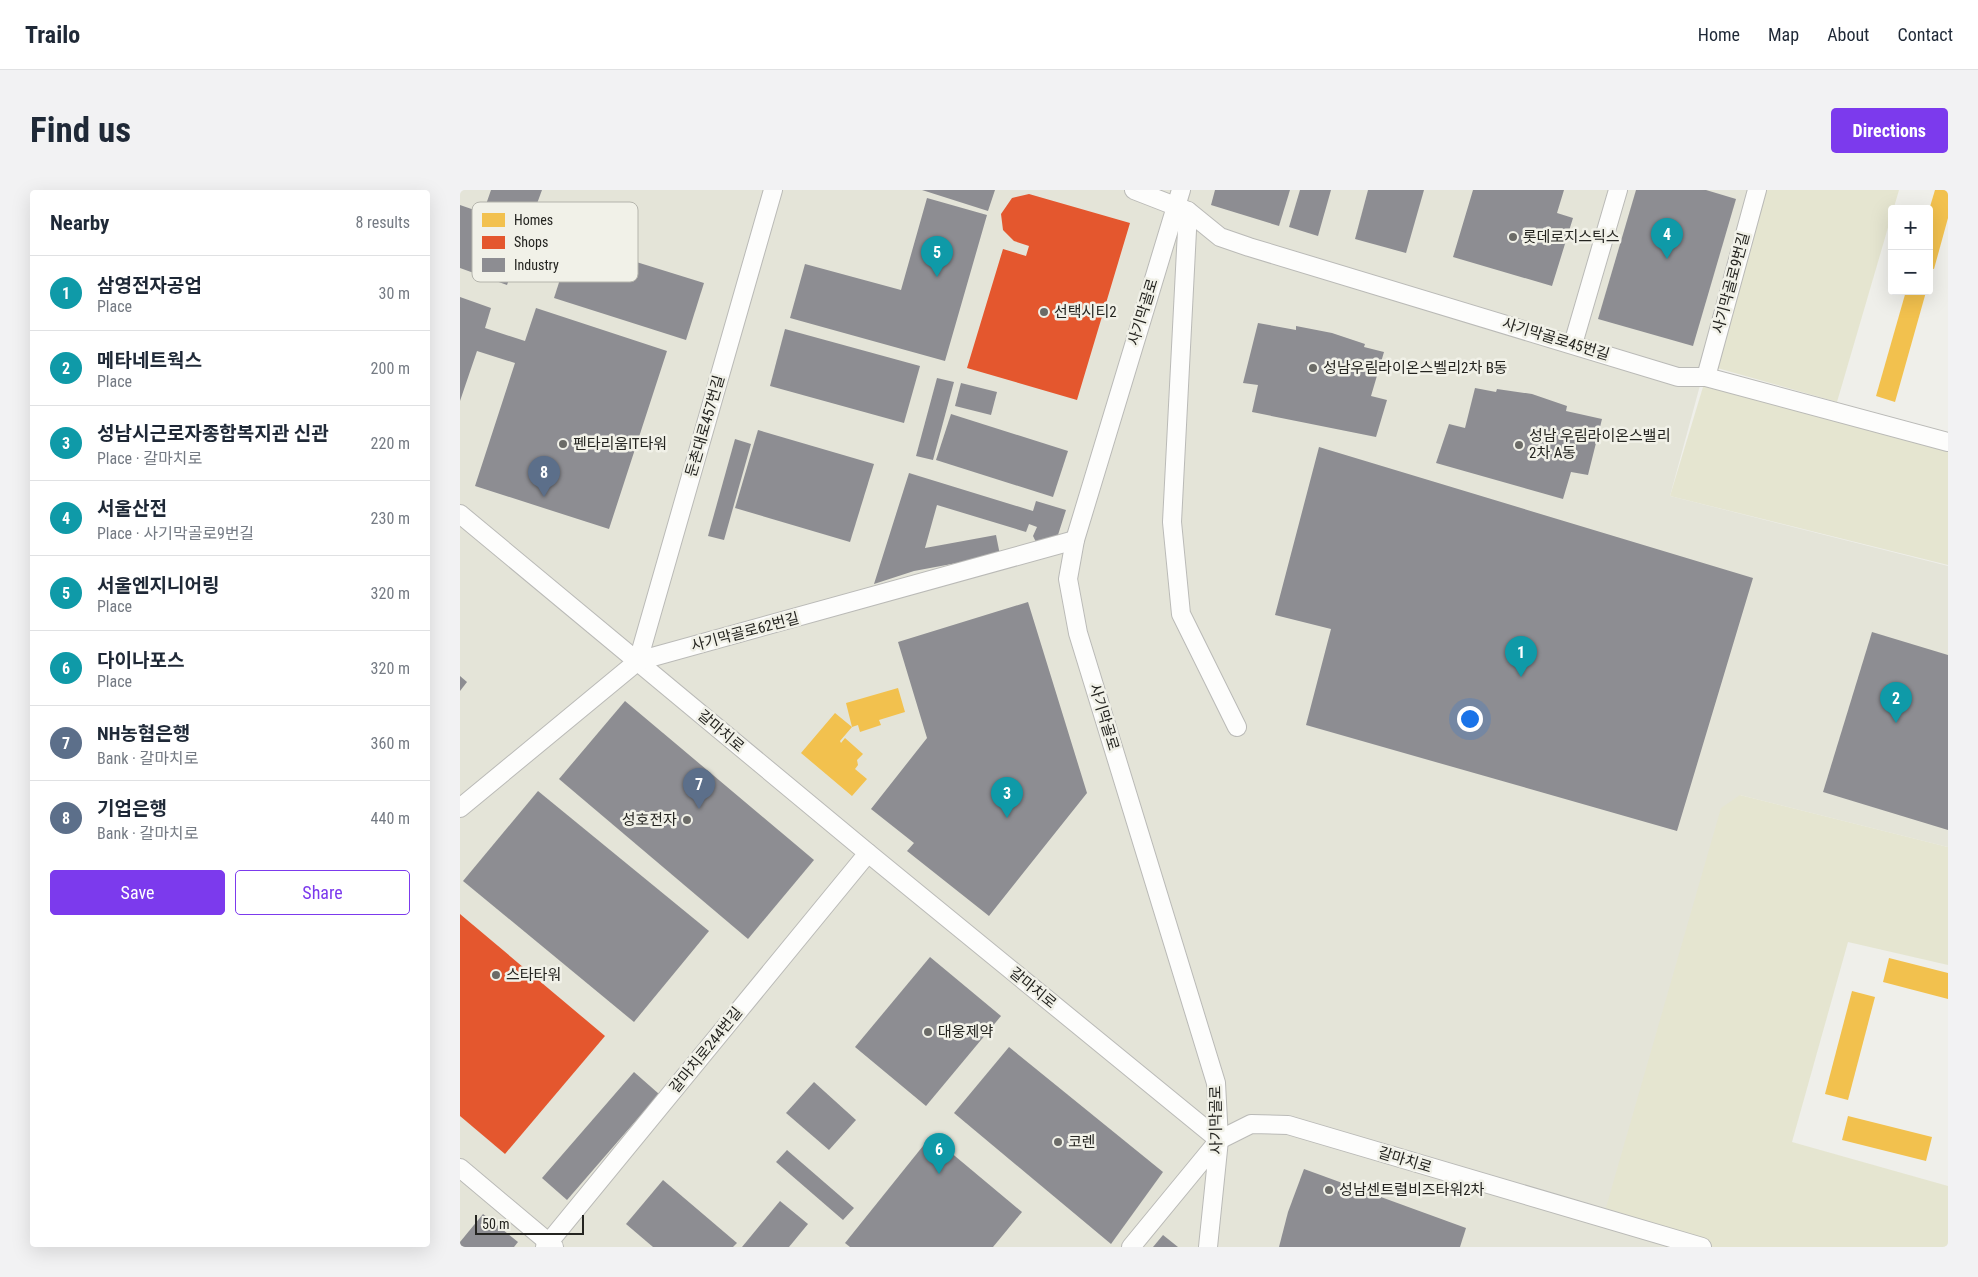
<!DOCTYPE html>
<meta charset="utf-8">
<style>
body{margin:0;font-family:"Roboto Condensed","Noto Sans KR",sans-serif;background:#f2f2f3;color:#1f2937}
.controls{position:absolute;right:15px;top:15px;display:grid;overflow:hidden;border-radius:5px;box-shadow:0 5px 20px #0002}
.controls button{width:45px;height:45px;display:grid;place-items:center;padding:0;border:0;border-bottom:1px solid #e0e1e3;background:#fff;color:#1f2937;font:25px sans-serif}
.scale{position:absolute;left:15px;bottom:12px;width:109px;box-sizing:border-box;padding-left:5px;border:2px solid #242420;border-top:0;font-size:14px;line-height:18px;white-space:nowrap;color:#242420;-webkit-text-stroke:4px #f1f1e8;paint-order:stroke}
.you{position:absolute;left:1009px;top:528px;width:18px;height:18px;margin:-12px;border:4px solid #fff;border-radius:50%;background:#1a73e8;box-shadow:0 0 0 8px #1a73e833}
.badge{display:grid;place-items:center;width:32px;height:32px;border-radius:50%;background:#7c3aed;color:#fff;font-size:16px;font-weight:700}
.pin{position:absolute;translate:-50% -41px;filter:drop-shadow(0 1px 2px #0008)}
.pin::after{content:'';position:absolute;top:26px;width:18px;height:15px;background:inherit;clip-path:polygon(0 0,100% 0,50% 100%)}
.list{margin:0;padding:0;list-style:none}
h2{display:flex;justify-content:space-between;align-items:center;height:65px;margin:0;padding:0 20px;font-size:21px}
h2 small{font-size:16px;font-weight:400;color:#747a83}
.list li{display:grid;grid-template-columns:32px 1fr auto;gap:15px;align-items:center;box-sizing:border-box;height:75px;padding:0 20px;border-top:1px solid #e0e1e3}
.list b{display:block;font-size:19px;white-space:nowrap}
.list p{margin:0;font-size:16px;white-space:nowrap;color:#747a83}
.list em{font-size:16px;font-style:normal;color:#747a83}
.actions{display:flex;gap:10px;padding:15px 20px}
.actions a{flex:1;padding:11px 0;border:1px solid #7c3aed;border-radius:5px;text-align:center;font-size:18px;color:#7c3aed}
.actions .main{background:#7c3aed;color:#fff}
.map{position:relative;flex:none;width:1488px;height:1057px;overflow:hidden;border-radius:5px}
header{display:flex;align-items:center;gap:30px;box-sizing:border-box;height:70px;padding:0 25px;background:#fff;border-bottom:1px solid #e0e1e3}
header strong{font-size:24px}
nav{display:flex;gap:28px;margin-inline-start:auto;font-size:18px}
.intro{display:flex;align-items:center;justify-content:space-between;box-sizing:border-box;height:120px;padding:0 30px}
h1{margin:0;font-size:35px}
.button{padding:12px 22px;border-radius:5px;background:#7c3aed;color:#fff;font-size:18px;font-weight:700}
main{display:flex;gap:30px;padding:0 30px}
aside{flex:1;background:#fff;border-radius:5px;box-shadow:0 5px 20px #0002}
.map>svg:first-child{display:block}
.built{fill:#e4e4d8}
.green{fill:#e5e5d0}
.homes{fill:#f2c14e}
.shops{fill:#e4572e}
.industry{fill:#8d8d92}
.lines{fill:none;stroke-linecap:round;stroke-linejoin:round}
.minor-casing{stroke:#babab7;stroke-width:20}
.minor{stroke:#fdfdfc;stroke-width:18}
.poi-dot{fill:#6b6b67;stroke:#f1f1e8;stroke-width:2}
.labels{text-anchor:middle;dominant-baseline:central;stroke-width:5;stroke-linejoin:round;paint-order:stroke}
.poi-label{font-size:15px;fill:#242420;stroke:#f1f1e8;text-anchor:start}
.street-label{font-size:15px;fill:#242420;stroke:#f1f1e8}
.key{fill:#f1f1e8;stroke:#b4b4ac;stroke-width:1}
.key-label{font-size:14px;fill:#242420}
</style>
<header>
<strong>Trailo</strong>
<nav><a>Home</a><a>Map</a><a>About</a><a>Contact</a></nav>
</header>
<div class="intro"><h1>Find us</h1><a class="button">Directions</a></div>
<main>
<aside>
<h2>Nearby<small>8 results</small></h2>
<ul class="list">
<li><span class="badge" style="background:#0f9aa8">1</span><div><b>삼영전자공업</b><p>Place</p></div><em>30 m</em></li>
<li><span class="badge" style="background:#0f9aa8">2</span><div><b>메타네트웍스</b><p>Place</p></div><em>200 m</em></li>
<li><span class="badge" style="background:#0f9aa8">3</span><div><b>성남시근로자종합복지관 신관</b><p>Place · 갈마치로</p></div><em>220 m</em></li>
<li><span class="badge" style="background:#0f9aa8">4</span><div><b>서울산전</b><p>Place · 사기막골로9번길</p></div><em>230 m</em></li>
<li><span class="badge" style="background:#0f9aa8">5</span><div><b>서울엔지니어링</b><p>Place</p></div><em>320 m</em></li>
<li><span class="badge" style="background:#0f9aa8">6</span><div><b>다이나포스</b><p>Place</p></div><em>320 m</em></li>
<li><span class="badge" style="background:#5c6f8a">7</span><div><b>NH농협은행</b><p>Bank · 갈마치로</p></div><em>360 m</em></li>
<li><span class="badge" style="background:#5c6f8a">8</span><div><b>기업은행</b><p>Bank · 갈마치로</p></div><em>440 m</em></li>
</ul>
<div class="actions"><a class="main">Save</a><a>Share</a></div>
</aside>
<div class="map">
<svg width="1488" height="1057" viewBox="0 0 1488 1057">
<rect width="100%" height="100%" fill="#efefea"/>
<path class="built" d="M0,0H1293L1210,306L1488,376V657L1280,605L1243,1057H0Z"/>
<g class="green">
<path d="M1298,0H1439L1377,212L1250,176Z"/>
<path d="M1246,187L1488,252V375L1210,306Z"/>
<path d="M1280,605L1488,657V775L1388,752L1332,952L1488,996V1057H1243L1143,1028L1261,618Z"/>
</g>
<g class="homes">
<path d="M1475,0H1488V28L1474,79L1469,78V20Z"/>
<path d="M1446,101L1466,102L1435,212L1416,206Z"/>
<path d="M438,498L445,522L419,530L421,535L400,542L398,535L392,537L386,513Z"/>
<path d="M375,523L392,537L380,551L381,553L385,548L403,564L397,570L398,575L395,579L407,589L392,606L341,563Z"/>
<path d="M1429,768L1488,783V809L1423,792Z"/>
<path d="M1392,801L1415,807L1388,910L1365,904Z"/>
<path d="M1388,926L1472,947L1466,971L1382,950Z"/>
</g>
<g class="shops">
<path d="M569,4L670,33L617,210L507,178L543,59L566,66L569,56L554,51L543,40L541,24L552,8Z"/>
<path d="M0,724L145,846L45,964L0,926Z"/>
</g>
<g class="industry">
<path d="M31,0H82L47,95L0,78V15L23,23Z"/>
<path d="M462,0H535L528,21Z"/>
<path d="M755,0H830L819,36L751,15Z"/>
<path d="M840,0H871L858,46L829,37Z"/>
<path d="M908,0H964L946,63L895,49Z"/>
<path d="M1013,0H1104L1097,23L1113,28L1092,96L993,67Z"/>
<path d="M1176,0H1246L1276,9L1233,156L1138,129Z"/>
<path d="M467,8L527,25L485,171L330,128L345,74L441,100Z"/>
<path d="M112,52L244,93L226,150L94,108Z"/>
<path d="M0,107L31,118L25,138L65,151L76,118L207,161L149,339L15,296L55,173L17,161L0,211Z"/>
<path d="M798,133L836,140V136L872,143L905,154L904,157L924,162L911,206L927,210L916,247L792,222L798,195L783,193Z"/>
<path d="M325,139L460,176L444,233L310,196Z"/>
<path d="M477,188L494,192L473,270L456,266Z"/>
<path d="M501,193L537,202L531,225L495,216Z"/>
<path d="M1015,198L1036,202L1037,199L1072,204L1107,216L1106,221L1142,229L1128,285L1111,282L1103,309L976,273L989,234L1005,238Z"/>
<path d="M491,224L608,261L593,307L476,270Z"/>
<path d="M298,240L414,274L390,352L275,318Z"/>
<path d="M275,249L291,254L264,350L248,346Z"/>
<path d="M859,257L1293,388L1217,641L846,535L871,439L815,425Z"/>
<path d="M449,283L573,321L576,311L606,320L597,348L578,356L573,346L577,337L569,334L566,342L477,315L465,358L536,345L540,365L454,381L414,394Z"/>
<path d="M568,412L627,603L529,726L447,661L454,653L411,619L467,548L438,452Z"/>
<path d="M1412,442L1488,465V640L1363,602Z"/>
<path d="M0,486L7,492L0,501Z"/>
<path d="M165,511L354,670L288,749L99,589Z"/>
<path d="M78,601L249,741L174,832L3,691Z"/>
<path d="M470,767L541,826L466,916L395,857Z"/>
<path d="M549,857L703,982L651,1054L494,923Z"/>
<path d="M174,882L199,904L107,1010L82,988Z"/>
<path d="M354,892L396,930L369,960L326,923Z"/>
<path d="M471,946L562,1022L533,1057H390L385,1053Z"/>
<path d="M327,960L394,1018L383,1030L316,972Z"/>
<path d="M844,979L1006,1038L1000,1057H819L828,1022Z"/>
<path d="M203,990L277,1053L273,1057H193L166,1034Z"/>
<path d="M320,1011L348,1034L329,1057H282Z"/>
<path d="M23,1024L58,1052L54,1057H0V1052Z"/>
<path d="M703,1045L718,1057H693Z"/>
</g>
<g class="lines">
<g class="minor-casing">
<g id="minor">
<path d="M674,0L728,21L760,47L789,57L1218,187H1246L1488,252"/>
<path d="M721,0L615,350L608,389L618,443L756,893L759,950L748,1057"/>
<path d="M728,21L712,332L721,424L777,537"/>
<path d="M1113,154L1158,0"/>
<path d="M1246,187L1297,0"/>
<path d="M0,324L408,663L759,950"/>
<path d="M178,471L313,0"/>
<path d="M0,618L178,471L615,350"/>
<path d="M0,978L94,1057"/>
<path d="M85,1057L408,663"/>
<path d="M671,1057L759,950L791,934L828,935L1242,1057"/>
</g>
</g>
<use href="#minor" class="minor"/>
</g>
<g class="poi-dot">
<circle cx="1053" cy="47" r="5"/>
<circle cx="584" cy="122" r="5"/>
<circle cx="853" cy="178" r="5"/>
<circle cx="103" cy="254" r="5"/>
<circle cx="1059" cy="255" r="5"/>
<circle cx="227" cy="630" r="5"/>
<circle cx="36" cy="785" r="5"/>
<circle cx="468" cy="842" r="5"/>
<circle cx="598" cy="952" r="5"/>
<circle cx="869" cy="1000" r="5"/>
</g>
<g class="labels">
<g class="poi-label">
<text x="1063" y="47">롯데로지스틱스</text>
<text x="594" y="122">선택시티2</text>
<text x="863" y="178">성남우림라이온스벨리2차 B동</text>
<text x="1069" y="246">성남 우림라이온스밸리<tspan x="1069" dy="17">2차 A동</tspan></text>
<text x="113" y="254">펜타리움IT타워</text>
<text x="217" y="630" text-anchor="end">성호전자</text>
<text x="46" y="785">스타타워</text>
<text x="478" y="842">대웅제약</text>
<text x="608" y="952">코렌</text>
<text x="879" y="1000">성남센트럴비즈타워2차</text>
</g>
<g class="street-label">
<text transform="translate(1271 93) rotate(-75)">사기막골로9번길</text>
<text transform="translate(683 122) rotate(-73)">사기막골로</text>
<text transform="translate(1096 149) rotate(17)">사기막골로45번길</text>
<text transform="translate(245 236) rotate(-74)">둔촌대로457번길</text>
<text transform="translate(285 442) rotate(-15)">사기막골로62번길</text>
<text transform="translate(644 527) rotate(73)">사기막골로</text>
<text transform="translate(261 541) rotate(40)">갈마치로</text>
<text transform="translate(573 798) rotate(39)">갈마치로</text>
<text transform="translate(246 860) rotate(-51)">갈마치로244번길</text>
<text transform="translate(756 930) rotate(-91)">사기막골로</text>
<text transform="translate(945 970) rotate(17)">갈마치로</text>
</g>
</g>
<rect x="12" y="12" width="166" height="80" rx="8" class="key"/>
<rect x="22" y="23" width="23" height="14" fill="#f2c14e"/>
<rect x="22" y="46" width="23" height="13" fill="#e4572e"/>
<rect x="22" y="68" width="23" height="14" fill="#8d8d92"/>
<g class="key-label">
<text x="54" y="35">Homes</text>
<text x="54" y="57">Shops</text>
<text x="54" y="80">Industry</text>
</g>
</svg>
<div class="controls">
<button>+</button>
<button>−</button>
</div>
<div class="scale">50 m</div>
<div class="you"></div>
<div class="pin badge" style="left:1061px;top:487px;background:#0f9aa8">1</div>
<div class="pin badge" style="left:1436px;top:533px;background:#0f9aa8">2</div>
<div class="pin badge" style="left:547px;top:628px;background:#0f9aa8">3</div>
<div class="pin badge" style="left:1207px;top:69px;background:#0f9aa8">4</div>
<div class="pin badge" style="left:477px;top:87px;background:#0f9aa8">5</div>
<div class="pin badge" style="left:479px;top:984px;background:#0f9aa8">6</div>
<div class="pin badge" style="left:239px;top:619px;background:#5c6f8a">7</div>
<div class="pin badge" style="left:84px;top:307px;background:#5c6f8a">8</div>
</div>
</main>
